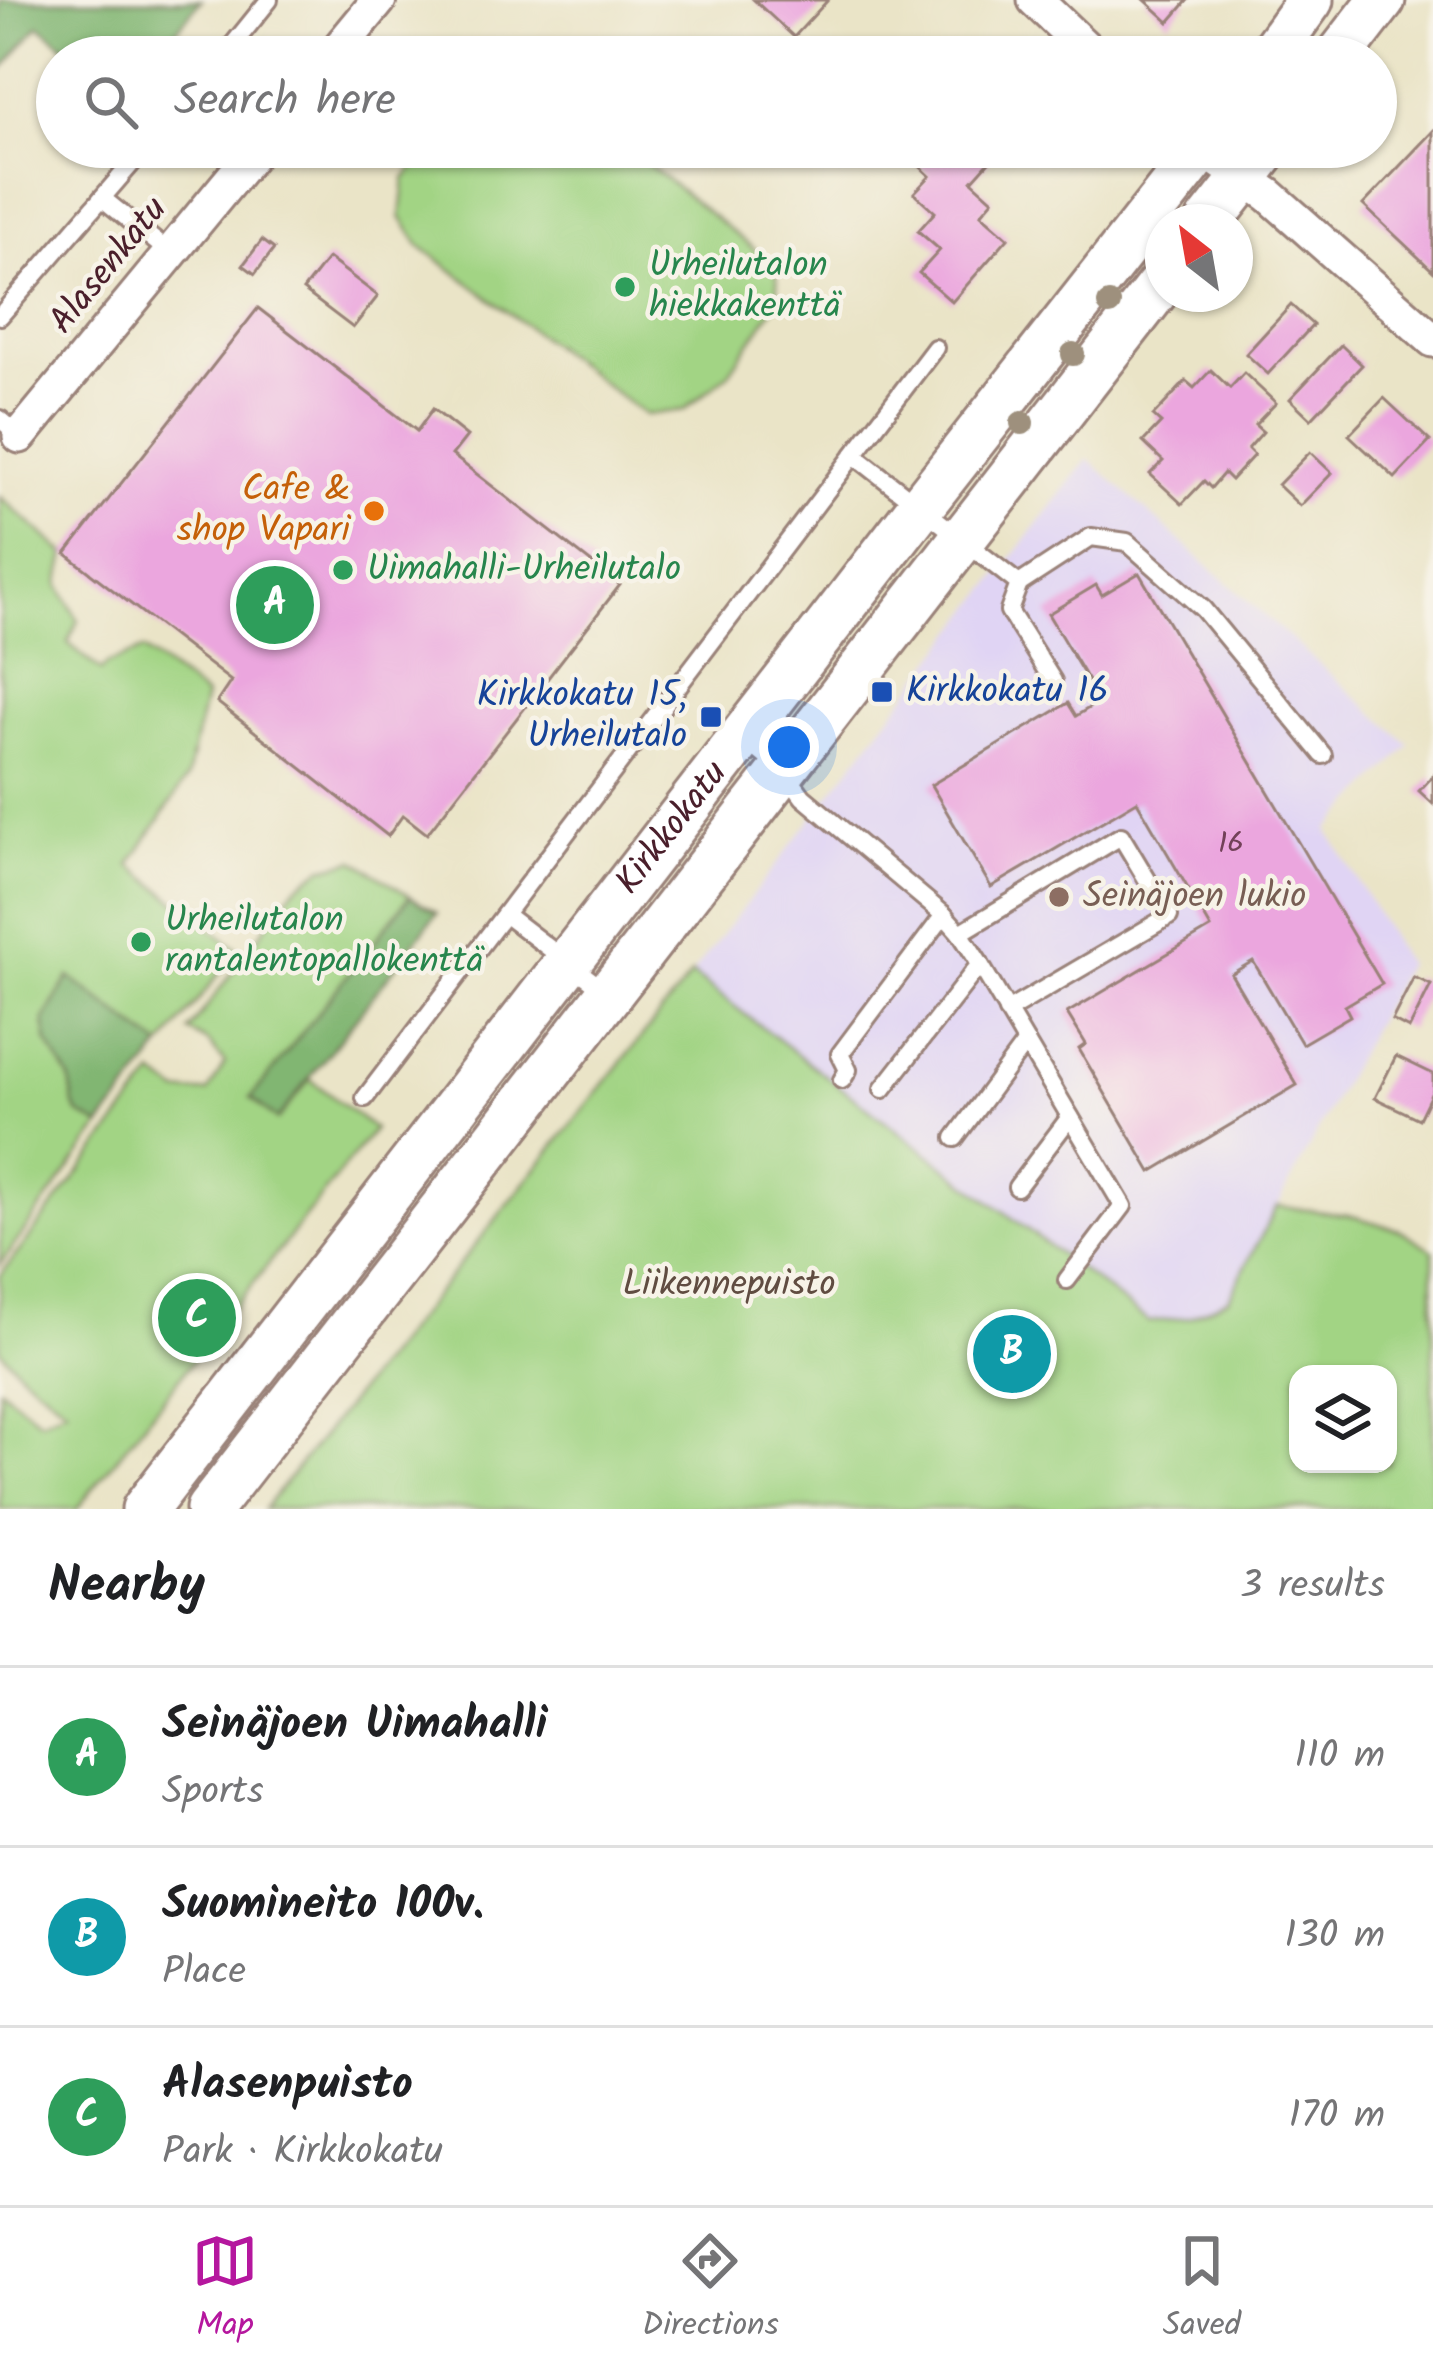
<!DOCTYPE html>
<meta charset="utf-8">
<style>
body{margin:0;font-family:Kalam,sans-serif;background:#f2f2f2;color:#202124}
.controls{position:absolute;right:36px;bottom:36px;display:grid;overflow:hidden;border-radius:24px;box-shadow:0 3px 9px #0004}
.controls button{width:108px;height:108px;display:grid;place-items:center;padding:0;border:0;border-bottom:3px solid #e0e0e0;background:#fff;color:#202124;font:60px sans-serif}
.compass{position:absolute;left:1145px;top:204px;width:108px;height:108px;border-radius:50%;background:#fff;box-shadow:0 3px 9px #0004;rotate:329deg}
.you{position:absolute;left:789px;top:747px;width:42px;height:42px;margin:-30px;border:9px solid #fff;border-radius:50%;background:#1a73e8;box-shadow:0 0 0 18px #1a73e833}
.badge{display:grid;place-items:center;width:78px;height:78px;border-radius:50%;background:#b5179e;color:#fff;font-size:39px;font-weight:700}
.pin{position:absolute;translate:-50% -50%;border:6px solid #fff;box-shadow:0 3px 12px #0006}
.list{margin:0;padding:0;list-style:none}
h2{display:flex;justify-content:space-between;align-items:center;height:156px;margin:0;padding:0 48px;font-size:51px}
h2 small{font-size:39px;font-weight:400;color:#757577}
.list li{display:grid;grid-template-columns:78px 1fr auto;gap:36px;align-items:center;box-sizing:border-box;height:180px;padding:0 48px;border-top:3px solid #e0e0e0}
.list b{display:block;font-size:45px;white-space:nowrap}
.list p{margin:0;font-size:39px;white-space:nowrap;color:#757577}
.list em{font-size:39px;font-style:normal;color:#757577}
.icon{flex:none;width:66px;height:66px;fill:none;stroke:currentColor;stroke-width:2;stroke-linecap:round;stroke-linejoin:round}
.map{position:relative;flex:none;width:1433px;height:1509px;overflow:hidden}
.search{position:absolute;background:#fff;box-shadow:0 3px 9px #0004;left:36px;right:36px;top:36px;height:132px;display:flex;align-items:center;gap:30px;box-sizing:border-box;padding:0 42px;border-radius:66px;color:#757577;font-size:45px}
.sheet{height:696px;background:#fff}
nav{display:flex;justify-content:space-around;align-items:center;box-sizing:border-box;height:168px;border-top:3px solid #e0e0e0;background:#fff;font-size:33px;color:#757577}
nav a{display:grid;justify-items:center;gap:6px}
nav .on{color:#b5179e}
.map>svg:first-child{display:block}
.built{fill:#e0d4f4}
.green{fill:#a2d484;stroke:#767a58;stroke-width:3;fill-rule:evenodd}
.forest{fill:#81b672;stroke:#666a4e;stroke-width:3}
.building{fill:#eba6de}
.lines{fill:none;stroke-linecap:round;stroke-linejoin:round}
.lane-casing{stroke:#9a8279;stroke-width:22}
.street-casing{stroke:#9a8279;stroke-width:39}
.secondary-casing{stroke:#9a8279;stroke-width:51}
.lane{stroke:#fff;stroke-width:16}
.street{stroke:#fff;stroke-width:33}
.secondary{stroke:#fff;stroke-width:45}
.tree{fill:#9e907d}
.leisure-dot{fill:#2e9e5b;stroke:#f7f3e8;stroke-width:4.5}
.food-dot{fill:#e8710a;stroke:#f7f3e8;stroke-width:4.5}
.transit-dot{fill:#1a4fb4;stroke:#f7f3e8;stroke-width:4.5}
.education-dot{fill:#8d6e63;stroke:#f7f3e8;stroke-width:4.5}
.labels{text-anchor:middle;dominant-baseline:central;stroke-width:9;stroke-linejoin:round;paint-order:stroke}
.number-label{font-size:30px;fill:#724158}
.street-label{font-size:36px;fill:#4a1f2b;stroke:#f7f3e8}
.leisure-label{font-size:36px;fill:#27864d;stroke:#f7f3e8;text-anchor:start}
.food-label{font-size:36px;fill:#c56008;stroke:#f7f3e8;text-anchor:end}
.transit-label{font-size:36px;fill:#164399;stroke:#f7f3e8;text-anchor:start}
.education-label{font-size:36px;fill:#785e54;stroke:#f7f3e8;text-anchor:start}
.park-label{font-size:36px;fill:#604c41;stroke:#f7f3e8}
</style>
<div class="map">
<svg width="1433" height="1509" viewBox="0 0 1433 1509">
<rect width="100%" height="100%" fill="#f7f3e8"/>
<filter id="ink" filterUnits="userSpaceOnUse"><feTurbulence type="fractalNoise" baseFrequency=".00833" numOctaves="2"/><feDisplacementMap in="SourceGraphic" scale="24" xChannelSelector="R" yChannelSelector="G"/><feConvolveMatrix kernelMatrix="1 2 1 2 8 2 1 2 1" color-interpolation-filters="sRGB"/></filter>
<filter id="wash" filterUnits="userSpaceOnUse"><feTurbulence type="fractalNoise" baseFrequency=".004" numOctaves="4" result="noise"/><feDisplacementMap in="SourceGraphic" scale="48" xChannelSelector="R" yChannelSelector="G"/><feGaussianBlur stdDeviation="2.7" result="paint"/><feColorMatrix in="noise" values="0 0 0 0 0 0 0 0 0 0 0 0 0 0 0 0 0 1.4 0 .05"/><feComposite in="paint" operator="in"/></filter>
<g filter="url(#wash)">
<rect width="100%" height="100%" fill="#eae4c7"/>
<path class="built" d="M1088,459L1410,745L1328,830L1406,964L1229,1298L1190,1317L1149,1322L692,974Z"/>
<g class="green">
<path d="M430,147H626L758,252L777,273L778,301L728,374L684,410L645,415L420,246L401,217L405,179Z"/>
<path d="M0,497L66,554L59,585L78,620L68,643L101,671L107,664L143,650L205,696L187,778L130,865L238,950L162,1047L69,977L44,1020L48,1042L70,1079L74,1105L79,1113L101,1126L0,1265Z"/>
<path d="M355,860L410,896L251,1098L277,1120L310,1079L374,1129L77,1509H0V1388L40,1421L66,1408L24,1376L0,1350V1276L154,1075L179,1093L208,1092L225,1063L208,1042L189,1031L294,888L322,868Z"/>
<path d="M692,974L1149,1322L1190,1317L1229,1298L1277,1206L1349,1215L1400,1230L1433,1250V1509H264ZM1298,1374H1388V1464H1298Z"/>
</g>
<g class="forest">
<path d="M0,0H201L155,57H78L39,25L0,72Z"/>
<path d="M410,896L437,913L277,1120L251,1098Z"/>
<path d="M69,977L162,1047L101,1126L79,1114L74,1105L70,1079L48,1043L44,1021Z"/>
</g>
<g id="blocks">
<g class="building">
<path d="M754,0H828L794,37Z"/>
<path d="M1145,0H1188L1169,22Z"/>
<path d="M1433,131V271L1363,205Z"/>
<path d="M919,147H972L989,162L972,181L993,200L981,214L1008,238L952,302L919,273L940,250L918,231L935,212L914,193L930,176L910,157Z"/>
<path d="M262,240L274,249L255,274L243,265Z"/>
<path d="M328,258L378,296L353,328L303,290Z"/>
<path d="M1291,305L1313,325L1268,374L1246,354Z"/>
<path d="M258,308L417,431L433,409L467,436L452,455L620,585L427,834L403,815L388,836L217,702L231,681L66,554Z"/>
<path d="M1341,345L1362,365L1311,419L1290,399Z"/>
<path d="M1211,370L1230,388L1244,373L1276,403L1255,425L1263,432L1248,449L1254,455L1231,480L1224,473L1211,488L1204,481L1182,504L1150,474L1163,461L1143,442L1161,423L1153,416L1186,381L1194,388Z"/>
<path d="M1384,398L1430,441L1395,478L1349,435Z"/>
<path d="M1310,452L1332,473L1300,506L1278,485Z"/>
<path d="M1139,573L1382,984L1345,1006L1350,1016L1302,1044L1253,961L1231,974L1297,1085L1151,1172L1079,1049L1086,1044L1067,1013L1211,928L1137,801L991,887L931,785L1068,703L1076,716L1100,701L1048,614L1096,585L1102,595Z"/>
<path d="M1433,776V804L1419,791Z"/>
<path d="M1414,977L1431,985L1409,1029L1392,1020Z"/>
<path d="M1396,1056L1433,1074V1090L1419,1119L1375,1098Z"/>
</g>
</g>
</g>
<g filter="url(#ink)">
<use href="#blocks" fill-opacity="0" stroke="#9a8279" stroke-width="3"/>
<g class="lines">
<g class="lane-casing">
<g id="lane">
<path d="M223,57L269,0"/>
<path d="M102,198L170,253"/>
<path d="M0,316L146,147"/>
<path d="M0,419L20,436"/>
<path d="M854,455L1019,584L1009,611L1053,681"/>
<path d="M1019,584L1091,537L1127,542L1203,609L1323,755"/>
<path d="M743,738L784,771L803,797L944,915L960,933L980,964L1123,1206L1067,1280"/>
<path d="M506,915L605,991"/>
<path d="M960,933L1121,836L1169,916L1007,1011"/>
<path d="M842,1080L848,1070L840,1054L944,915"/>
<path d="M883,1089L980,964"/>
<path d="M365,1098L935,348"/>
<path d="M955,1138L1026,1042"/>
<path d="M1017,1187L1070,1117"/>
</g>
</g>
<g class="street-casing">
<g id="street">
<path d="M1035,0L1095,57"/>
<path d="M332,57L379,0"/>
<path d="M1199,147L1269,195L1433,340"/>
<path d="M20,436L258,147"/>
</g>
</g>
<g class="secondary-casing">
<g id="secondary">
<path d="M1269,57L1310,0"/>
<path d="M1338,57L1382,0"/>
<path d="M1209,222L1268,147"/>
<path id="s1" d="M145,1509L921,506L1203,147"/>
<path d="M209,1509L1163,281"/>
</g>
</g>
<use href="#lane" class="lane"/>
<use href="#street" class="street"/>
<use href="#secondary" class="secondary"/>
</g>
<g class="tree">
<circle cx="1109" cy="304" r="12"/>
<circle cx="1073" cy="354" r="12"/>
<circle cx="1022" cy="423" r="12"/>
</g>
</g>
<g class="leisure-dot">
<circle cx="625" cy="287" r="12"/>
<circle cx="343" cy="570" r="12"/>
<circle cx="141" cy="942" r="12"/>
</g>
<circle class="food-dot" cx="374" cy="511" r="12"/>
<g class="transit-dot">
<rect x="870" y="680" width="24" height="24" rx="6"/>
<rect x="699" y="705" width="24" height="24" rx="6"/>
</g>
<circle class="education-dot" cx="1059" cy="897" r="12"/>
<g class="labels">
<g class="number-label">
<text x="1231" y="844">16</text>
</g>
<g class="street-label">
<text transform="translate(109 266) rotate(-51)">Alasenkatu</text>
<text stroke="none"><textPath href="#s1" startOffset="861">Kirkkokatu</textPath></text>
</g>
<g class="leisure-label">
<text x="649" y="266">Urheilutalon<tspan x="649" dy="41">hiekkakenttä</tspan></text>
<text x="367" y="570">Uimahalli-Urheilutalo</text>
<text x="165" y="921">Urheilutalon<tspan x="165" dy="41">rantalentopallokenttä</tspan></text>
</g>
<g class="food-label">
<text x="350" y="490">Cafe &amp;<tspan x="350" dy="41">shop Vapari</tspan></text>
</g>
<g class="transit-label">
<text x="906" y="692">Kirkkokatu 16</text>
<text x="687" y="696" text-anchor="end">Kirkkokatu 15,<tspan x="687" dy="41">Urheilutalo</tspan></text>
</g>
<g class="education-label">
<text x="1083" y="897">Seinäjoen lukio</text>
</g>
<g class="park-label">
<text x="729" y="1285">Liikennepuisto</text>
</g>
</g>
</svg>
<div class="controls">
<button><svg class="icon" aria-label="layers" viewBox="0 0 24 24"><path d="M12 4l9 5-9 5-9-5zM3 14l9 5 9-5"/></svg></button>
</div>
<svg class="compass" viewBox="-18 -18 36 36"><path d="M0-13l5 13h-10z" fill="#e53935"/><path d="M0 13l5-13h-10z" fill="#757577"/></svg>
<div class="you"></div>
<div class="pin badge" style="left:275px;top:605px;background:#2e9e5b">A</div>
<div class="pin badge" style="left:1012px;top:1354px;background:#0f9aa8">B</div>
<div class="pin badge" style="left:197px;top:1318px;background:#2e9e5b">C</div>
<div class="search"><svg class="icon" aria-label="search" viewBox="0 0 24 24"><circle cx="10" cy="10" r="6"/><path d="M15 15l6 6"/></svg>Search here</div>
</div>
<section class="sheet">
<h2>Nearby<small>3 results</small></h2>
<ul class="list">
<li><span class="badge" style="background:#2e9e5b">A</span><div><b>Seinäjoen Uimahalli</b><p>Sports</p></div><em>110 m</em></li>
<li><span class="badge" style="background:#0f9aa8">B</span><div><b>Suomineito 100v.</b><p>Place</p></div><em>130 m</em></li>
<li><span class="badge" style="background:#2e9e5b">C</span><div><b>Alasenpuisto</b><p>Park · Kirkkokatu</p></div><em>170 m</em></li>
</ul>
</section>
<nav>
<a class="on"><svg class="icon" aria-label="map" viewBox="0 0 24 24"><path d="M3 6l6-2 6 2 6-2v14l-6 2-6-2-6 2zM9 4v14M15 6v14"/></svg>Map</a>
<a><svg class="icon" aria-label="directions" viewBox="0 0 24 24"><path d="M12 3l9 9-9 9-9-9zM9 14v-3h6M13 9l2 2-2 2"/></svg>Directions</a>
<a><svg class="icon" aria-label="saved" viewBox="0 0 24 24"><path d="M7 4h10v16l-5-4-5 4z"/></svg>Saved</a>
</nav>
